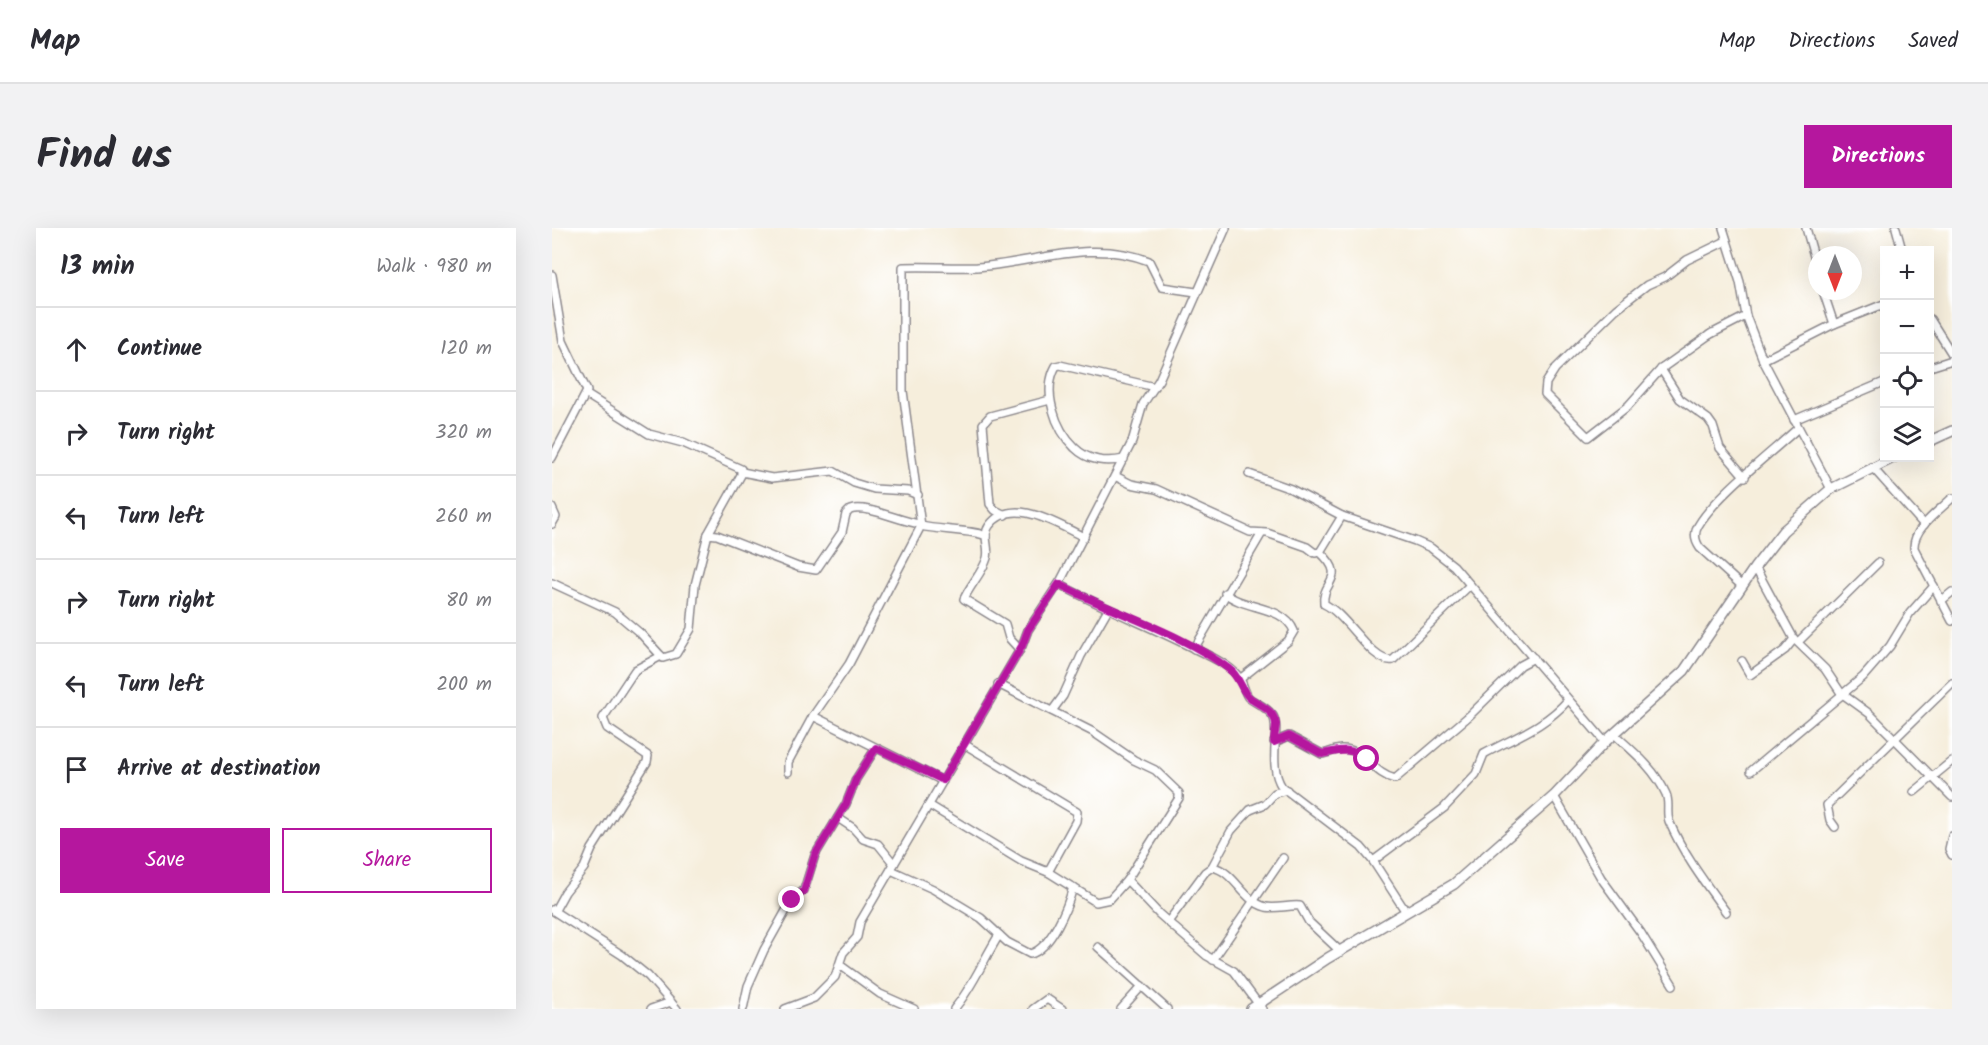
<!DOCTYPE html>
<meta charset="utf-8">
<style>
body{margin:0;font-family:Kalam,sans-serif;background:#f2f2f3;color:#2b2b33}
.controls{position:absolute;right:18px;top:18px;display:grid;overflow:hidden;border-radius:0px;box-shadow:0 6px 24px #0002}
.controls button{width:54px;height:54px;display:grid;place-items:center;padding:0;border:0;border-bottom:2px solid #e1e1e2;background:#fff;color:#2b2b33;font:30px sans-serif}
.compass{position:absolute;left:1256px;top:18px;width:54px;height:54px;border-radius:50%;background:#fff;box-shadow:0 6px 24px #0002;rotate:180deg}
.stop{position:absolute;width:18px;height:18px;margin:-14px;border:4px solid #b5179e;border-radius:50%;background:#fff}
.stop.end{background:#b5179e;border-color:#fff;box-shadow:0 2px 6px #0008}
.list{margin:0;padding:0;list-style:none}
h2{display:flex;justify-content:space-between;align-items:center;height:78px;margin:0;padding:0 24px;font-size:26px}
h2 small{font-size:20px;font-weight:400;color:#7c7c81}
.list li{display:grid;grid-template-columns:39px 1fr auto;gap:18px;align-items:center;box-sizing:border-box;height:84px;padding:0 24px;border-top:2px solid #e1e1e2}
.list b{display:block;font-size:22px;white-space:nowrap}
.list em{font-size:20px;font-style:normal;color:#7c7c81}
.actions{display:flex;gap:12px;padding:18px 24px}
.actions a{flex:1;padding:14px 0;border:2px solid #b5179e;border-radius:0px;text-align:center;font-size:21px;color:#b5179e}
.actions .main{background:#b5179e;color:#fff}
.icon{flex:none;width:33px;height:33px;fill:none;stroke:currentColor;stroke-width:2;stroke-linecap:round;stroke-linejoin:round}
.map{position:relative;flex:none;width:1400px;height:781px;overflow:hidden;border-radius:0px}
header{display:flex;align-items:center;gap:36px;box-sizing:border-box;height:84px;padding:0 30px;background:#fff;border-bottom:2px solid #e1e1e2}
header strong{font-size:28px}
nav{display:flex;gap:33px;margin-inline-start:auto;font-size:21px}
.intro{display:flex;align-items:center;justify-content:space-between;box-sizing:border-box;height:144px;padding:0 36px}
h1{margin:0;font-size:42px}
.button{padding:15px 27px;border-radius:0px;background:#b5179e;color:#fff;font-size:21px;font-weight:700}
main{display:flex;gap:36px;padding:0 36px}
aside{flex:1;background:#fff;border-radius:0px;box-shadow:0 6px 24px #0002}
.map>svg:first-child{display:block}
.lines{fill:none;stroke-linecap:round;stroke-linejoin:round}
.minor-casing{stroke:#8c888c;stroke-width:10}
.tertiary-casing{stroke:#8c888c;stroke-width:12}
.minor{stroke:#fff;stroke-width:7}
.tertiary{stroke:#fff;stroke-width:9}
.route{stroke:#b5179e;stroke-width:8}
</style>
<header>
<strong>Map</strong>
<nav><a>Map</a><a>Directions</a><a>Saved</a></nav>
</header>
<div class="intro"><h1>Find us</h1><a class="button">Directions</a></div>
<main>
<aside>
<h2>13 min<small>Walk · 980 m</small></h2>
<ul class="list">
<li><svg class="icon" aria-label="ahead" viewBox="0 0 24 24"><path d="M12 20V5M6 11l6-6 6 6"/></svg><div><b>Continue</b></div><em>120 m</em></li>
<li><svg class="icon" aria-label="right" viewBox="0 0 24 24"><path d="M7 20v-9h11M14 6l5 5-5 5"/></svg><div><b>Turn right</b></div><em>320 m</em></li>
<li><svg class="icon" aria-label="left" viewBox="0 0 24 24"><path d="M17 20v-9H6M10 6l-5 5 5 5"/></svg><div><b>Turn left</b></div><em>260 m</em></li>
<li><svg class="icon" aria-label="right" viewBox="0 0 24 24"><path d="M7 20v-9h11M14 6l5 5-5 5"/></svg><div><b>Turn right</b></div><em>80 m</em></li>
<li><svg class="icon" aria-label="left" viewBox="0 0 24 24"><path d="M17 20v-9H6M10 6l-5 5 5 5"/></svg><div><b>Turn left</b></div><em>200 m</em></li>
<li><svg class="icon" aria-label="arrive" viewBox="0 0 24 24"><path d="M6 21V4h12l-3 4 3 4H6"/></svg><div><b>Arrive at destination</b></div></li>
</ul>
<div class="actions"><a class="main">Save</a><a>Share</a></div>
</aside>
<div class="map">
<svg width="1400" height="781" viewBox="0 0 1400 781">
<rect width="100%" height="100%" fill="#fff"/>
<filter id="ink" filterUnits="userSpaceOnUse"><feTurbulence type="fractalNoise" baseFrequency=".0167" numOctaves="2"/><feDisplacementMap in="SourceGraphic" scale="12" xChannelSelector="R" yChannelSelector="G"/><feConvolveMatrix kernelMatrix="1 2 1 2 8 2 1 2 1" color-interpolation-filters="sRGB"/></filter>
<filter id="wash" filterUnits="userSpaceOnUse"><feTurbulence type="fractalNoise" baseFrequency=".008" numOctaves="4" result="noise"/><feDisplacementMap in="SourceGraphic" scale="24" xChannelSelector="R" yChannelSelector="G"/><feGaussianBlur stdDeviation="1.35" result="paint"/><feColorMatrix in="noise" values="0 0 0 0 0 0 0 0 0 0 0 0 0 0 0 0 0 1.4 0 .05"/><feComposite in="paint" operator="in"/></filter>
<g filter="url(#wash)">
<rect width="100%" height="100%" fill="#f6eedc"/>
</g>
<g filter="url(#ink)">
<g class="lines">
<g class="minor-casing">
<g id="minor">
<path d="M1171,0L1188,54L1194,88L1211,132L1279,261"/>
<path d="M1254,0L1265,39"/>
<path d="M1344,0L1350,22"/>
<path d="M0,47L11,113L35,163L0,230"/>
<path d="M1271,63L1282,96"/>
<path d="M1378,91L1400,126"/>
<path d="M1160,105L1109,141L1076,178L1036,209L993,166L994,155L1003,141L1064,81L1095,57L1113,49L1135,32L1174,13"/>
<path d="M1157,107L1194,88"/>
<path d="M1211,132L1282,96L1332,76"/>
<path d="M1378,139L1400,132"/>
<path d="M1111,140L1109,141L1128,171L1156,191L1161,198L1168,220L1193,249"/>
<path d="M35,167L97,206L131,215L189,241V247L156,306"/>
<path d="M1242,192L1332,154"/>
<path d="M572,231C555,235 536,233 523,220C503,201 490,163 504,138L508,137L603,159"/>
<path d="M1320,239L1372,297"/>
<path d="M190,244L220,250L281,243L302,255L322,261L356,263L366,267"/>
<path d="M697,246L739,261L790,288"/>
<path d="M563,248L579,256L604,261L698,304L715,305L755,319L763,325L768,324L790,288L863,313L879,320L902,338L1053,514"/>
<path d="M1400,270C1387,283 1361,300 1362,320L1400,393"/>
<path d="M0,280L4,289L0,296"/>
<path d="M453,287L443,282L438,276L431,196L438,188L498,172"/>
<path d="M369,298C384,302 424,302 434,308"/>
<path d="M768,324C797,351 769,352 772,376C795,386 820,436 841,432L918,357"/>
<path d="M1203,339L1242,411L1273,441L1289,465L1318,486L1400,569"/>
<path d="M0,355L63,384L89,406L111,430L124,426L139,401L143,357L156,306L165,307L246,339L264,342L290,304L294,286L298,282C316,276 348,294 369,296"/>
<path d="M507,356C550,380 596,397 639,419C655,427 675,435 686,448C691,454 692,463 696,469C702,475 713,477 721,488C729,502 715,537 730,559L809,619L821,633L854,684"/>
<path d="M1190,358L1148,320C1143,313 1142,305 1146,298C1163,268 1219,225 1246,200"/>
<path d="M673,365C692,382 732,377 742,403L736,413L688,451"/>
<path d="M1389,373L1400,364"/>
<path d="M1246,414L1326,335"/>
<path d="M642,421L710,305"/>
<path d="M468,422L457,410L453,396L412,371C418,357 431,344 435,330C438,319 430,308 437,298C460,266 506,297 532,309"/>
<path d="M1190,433L1198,447L1233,422L1242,411"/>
<path d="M446,456L541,504L582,532L603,542L627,565V570L575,652L558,671L544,674L496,644"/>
<path d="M500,483L511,468L529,428L556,381"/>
<path d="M1062,506C1082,524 1103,541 1114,566C1118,575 1114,584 1117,593C1131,626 1153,655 1174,684"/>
<path d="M722,514L737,508L770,526C776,525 782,522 789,521C814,520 820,546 843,551L917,488L969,437L982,430"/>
<path d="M1199,543L1311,449L1338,418L1358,385L1382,358"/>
<path d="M236,544V534L261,488"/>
<path d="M391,553L261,488L297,436L369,298L351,163V39C376,38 400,40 425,39C483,35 539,10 597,33L610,59L644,64"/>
<path d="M1362,564L1400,533"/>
<path d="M1002,568L1049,650L1089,705L1121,757"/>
<path d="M377,577L469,633L496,644L524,593L525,584L412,516"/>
<path d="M286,590L301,600L311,611L326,616L342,636"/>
<path d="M1283,599L1278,592L1275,577L1400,455"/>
<path d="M1400,608L1397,621L1400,627"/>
<path d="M821,633L892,580L924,546L932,526C961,510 994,498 1016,472"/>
<path d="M660,639L679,603L698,582L713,576L723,565L735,562"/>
<path d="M339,642L381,661L429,690L455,714L478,726C499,721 516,678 521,659"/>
<path d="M575,652L607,686L655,728L682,743L710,781"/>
<path d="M0,682L70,727L96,748L125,781"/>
<path d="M3,682L13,664L32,640L40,621L95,534L96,528L55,500L51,490L83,442L109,428"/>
<path d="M616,694L653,644L660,639C683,643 690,673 714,679C724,681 737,677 748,678L757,694L789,724"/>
<path d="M546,719L615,781"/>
<path d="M661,732L731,630"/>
<path d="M288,737L328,766L362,781"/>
<path d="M99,781L119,774"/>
<path d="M191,781L196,758L212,722L240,672L252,662L263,627L294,576L304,551L324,520"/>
<path d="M233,781L262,770L283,749L291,725L305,709L308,694L470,418L476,402L509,352L580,214L591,176L607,152L674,0"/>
<path d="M402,781C421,759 431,732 447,707"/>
<path d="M481,781L495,771L510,781"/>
<path d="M569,781L590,758"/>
</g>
</g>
<g class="tertiary-casing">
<g id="tertiary">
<path d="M1378,213L1400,203"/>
<path d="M699,781L776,730L902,656L1002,568L1053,514L1132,443L1203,339L1231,303L1279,261L1341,230"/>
</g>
</g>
<use href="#minor" class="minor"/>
<use href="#tertiary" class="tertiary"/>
</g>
</g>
<g class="lines" filter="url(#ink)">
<path class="route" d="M240,672L252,663L263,627L294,576L304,551L324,520L391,552L470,418L476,402L507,356C562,386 627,403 677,441C688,449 689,463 698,470C707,477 722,482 724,496C724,501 722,508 722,514L737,508L770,526C787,523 799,518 815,531"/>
</g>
</svg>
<div class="controls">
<button>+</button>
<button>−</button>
<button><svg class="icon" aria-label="locate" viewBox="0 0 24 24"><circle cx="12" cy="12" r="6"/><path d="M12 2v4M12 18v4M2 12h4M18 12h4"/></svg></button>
<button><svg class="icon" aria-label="layers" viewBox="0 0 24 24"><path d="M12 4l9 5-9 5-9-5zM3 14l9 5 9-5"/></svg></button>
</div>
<svg class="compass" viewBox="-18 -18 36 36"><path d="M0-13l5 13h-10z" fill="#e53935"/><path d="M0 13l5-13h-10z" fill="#7c7c81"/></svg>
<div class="stop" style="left:815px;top:531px"></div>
<div class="stop end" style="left:240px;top:672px"></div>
</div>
</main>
